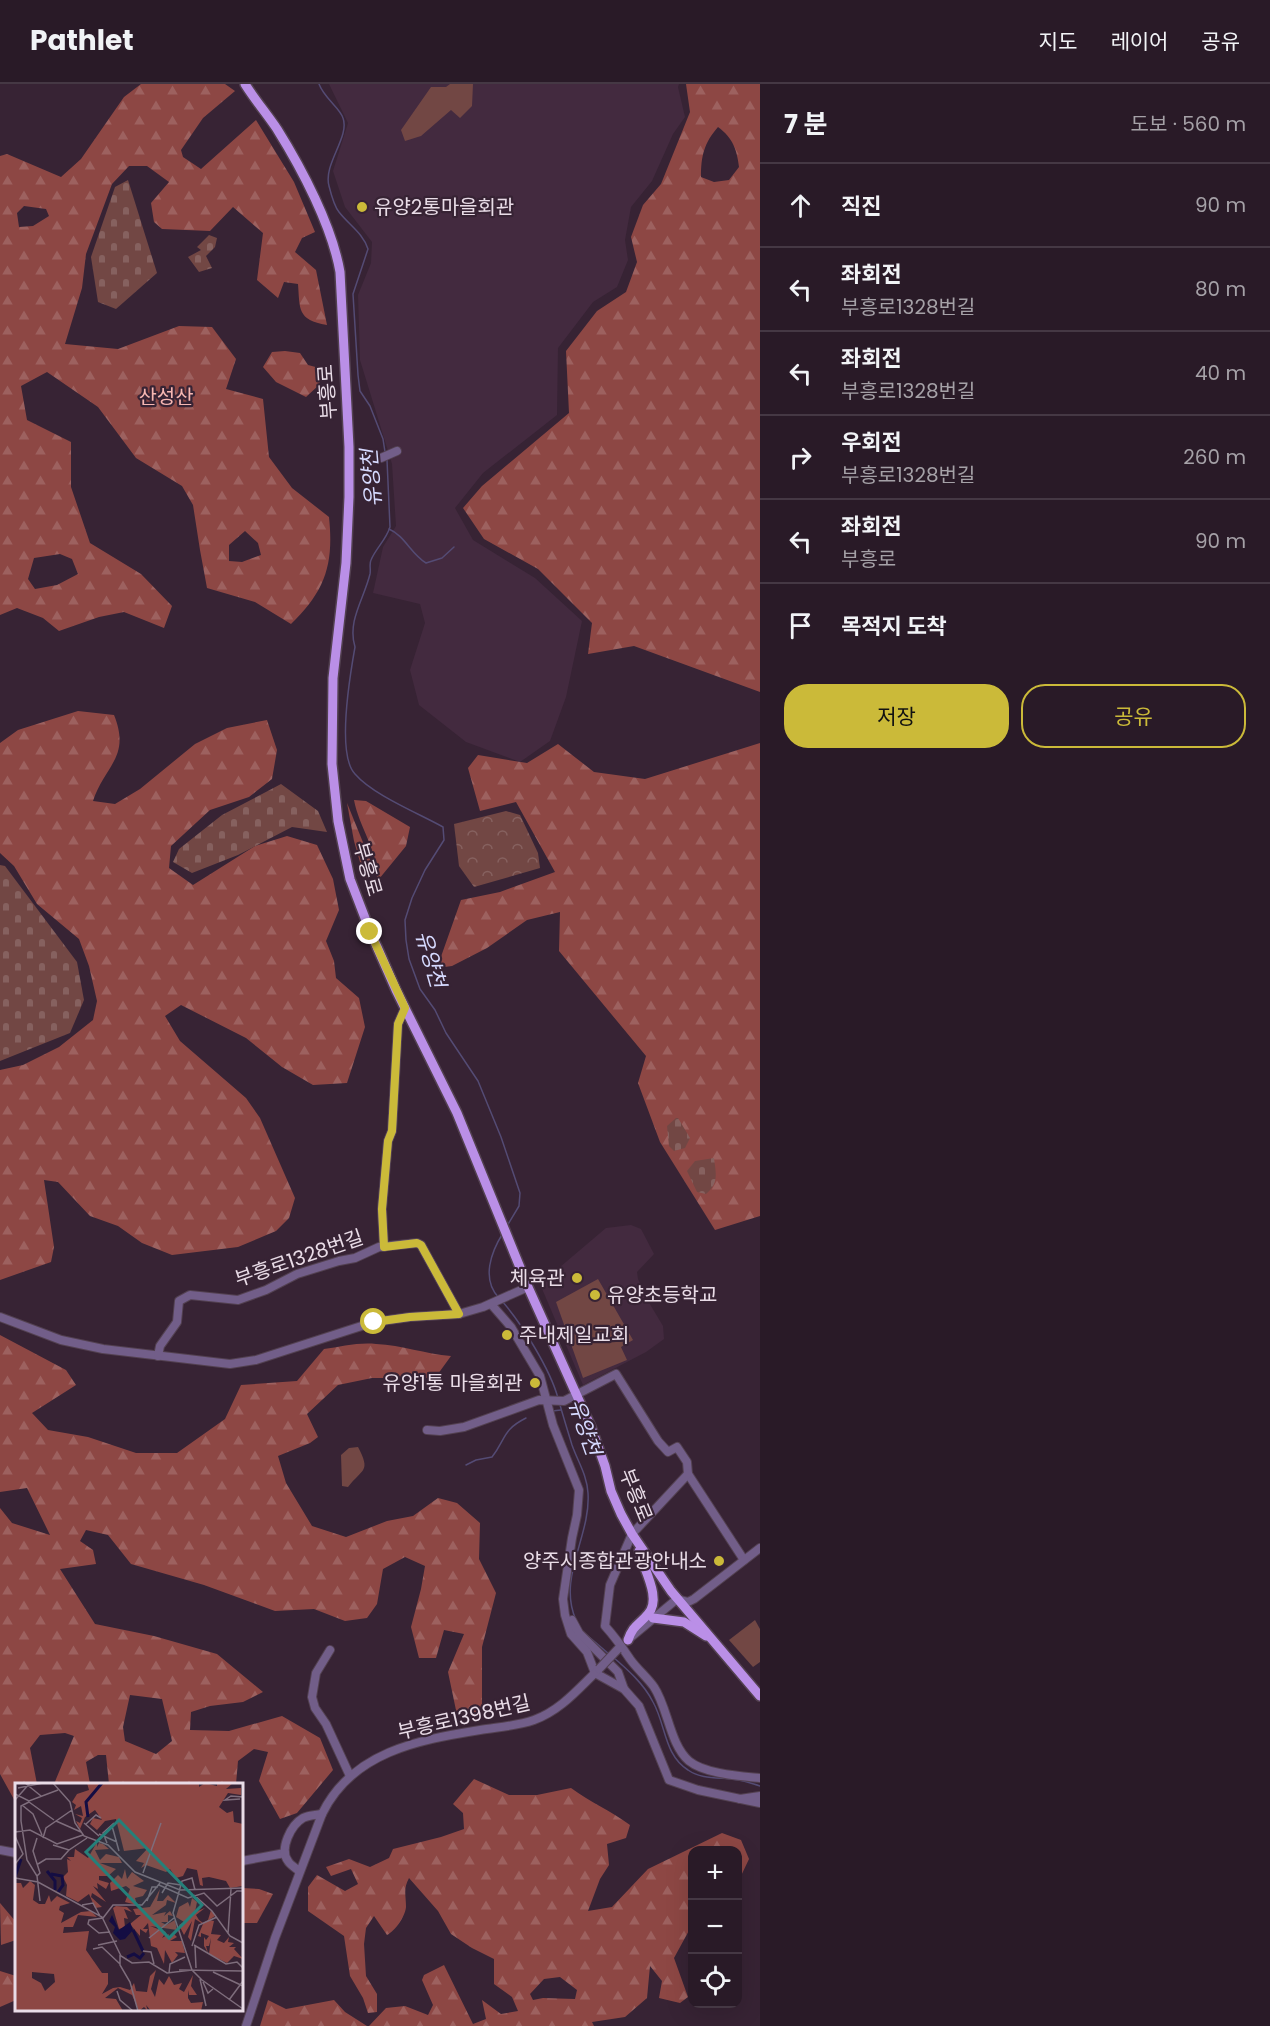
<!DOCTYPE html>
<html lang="ko">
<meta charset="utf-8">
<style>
body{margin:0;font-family:Poppins,"Noto Sans KR",sans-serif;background:#352733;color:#f1f3f6}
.controls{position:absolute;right:18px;bottom:18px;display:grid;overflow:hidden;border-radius:12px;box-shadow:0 6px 24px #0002}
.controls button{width:54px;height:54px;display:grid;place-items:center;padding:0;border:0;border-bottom:2px solid #453844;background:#291a27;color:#f1f3f6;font:30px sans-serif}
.stop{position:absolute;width:18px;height:18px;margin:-14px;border:4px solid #cbba39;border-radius:50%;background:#fff}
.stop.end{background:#cbba39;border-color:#fff;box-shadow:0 2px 6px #0008}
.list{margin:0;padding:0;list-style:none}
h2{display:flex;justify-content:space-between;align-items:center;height:78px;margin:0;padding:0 24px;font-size:26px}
h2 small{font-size:20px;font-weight:400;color:#a5a1a7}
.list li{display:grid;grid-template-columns:39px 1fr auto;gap:18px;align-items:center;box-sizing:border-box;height:84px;padding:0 24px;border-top:2px solid #453844}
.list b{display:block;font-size:22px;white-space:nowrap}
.list p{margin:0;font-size:20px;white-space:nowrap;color:#a5a1a7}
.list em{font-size:20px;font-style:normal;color:#a5a1a7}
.actions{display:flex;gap:12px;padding:18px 24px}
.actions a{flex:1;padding:14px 0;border:2px solid #cbba39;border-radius:24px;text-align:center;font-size:21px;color:#cbba39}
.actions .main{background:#cbba39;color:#111}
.icon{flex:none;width:33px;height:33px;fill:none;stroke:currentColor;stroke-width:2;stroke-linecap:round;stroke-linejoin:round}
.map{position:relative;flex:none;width:760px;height:1942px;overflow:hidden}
header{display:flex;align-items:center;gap:36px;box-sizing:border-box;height:84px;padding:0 30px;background:#291a27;border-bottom:2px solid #453844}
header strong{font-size:28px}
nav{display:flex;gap:33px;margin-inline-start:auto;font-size:21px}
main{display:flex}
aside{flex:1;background:#291a27}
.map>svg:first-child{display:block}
.built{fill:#432a3f}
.green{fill:#724744}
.forest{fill:url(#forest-firs);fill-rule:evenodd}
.cemetery{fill:url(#cemetery-stones)}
.park{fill:url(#park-crowns)}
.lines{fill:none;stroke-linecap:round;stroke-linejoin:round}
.stream{stroke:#544b74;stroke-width:1.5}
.minor-casing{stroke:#534151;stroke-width:10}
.major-casing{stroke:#534151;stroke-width:12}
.minor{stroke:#725e89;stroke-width:8}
.major{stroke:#ba8fe7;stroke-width:9}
.minor-bridge-casing{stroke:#534151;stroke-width:10;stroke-linecap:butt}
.minor-bridge{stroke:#725e89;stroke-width:8}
.route{stroke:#cbba39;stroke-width:8}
.poi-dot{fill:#cbba39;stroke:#372334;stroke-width:2}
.labels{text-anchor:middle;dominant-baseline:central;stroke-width:4.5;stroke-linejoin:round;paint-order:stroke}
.poi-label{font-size:20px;fill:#e9dce7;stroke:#372334;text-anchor:start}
.street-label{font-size:20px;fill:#e9dce7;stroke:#372334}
.park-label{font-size:20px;fill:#f7b7b2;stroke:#372334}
.water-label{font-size:21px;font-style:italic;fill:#d6daff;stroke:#372334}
.inset-river{fill:none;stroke:#140d43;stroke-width:3}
.inset-road{fill:none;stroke:#7e6d7c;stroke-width:1.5}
.view{fill:#25807a;fill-opacity:0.15;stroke:#25807a;stroke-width:3}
.inset-edge{fill:none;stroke:#e9dce7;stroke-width:3}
</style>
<header>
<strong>Pathlet</strong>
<nav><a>지도</a><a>레이어</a><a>공유</a></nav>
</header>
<main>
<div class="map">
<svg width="760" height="1942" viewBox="0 0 760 1942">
<defs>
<pattern id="forest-firs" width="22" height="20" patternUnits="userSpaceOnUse" patternTransform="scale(1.5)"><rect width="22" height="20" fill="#8d4744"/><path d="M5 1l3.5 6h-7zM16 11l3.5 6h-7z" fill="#9d615f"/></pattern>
<pattern id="cemetery-stones" width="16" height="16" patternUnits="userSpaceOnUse" patternTransform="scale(1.5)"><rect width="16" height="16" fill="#724744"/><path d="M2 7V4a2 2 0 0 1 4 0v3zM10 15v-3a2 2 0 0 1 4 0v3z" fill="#86615f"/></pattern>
<pattern id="park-crowns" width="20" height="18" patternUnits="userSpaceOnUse" patternTransform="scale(1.5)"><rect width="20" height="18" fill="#724744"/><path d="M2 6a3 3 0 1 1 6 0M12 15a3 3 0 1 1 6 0" fill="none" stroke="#86615f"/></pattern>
</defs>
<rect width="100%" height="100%" fill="#372334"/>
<g class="built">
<path d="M329,0H679L678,3L685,33L673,50L652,97L631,123L625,156L628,176L617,203L593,218L558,264L557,331L483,389L455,424L473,456L535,494L582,537L566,613L550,657L520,678L466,658L419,621L410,586L425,539L420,520L373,509L383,463L396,442L392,380L360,276L358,211L371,179L372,158L345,123L333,87L348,39Z"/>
<path d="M631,1141L641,1145L654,1170L637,1188L638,1195L651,1222L663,1242L664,1255L646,1268L583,1301L540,1200L606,1144Z"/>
</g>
<g class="green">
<path d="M450,0H473L472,22L460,34L451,26L421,52L405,57L401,46L431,3H446Z"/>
<path d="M598,1195L633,1256L621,1263L627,1276L583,1294L556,1218Z"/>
<path d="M358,1363C371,1388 363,1384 348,1403L342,1402L341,1371L349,1364Z"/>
<path d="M755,1536L760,1545V1578L753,1583L729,1556Z"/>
</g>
<g class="forest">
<path d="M141,0H225L235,7L203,34L181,66L183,73L201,85L256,36L294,98L315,148L302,154L295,168L316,186L327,241C297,236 300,225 298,200L284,198L278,214L257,196L263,149L233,123L210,147L162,145L154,138L151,119L169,98L147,82H129L112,100L86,170L82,204L65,260L118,265L179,242L212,243L236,275L226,305L263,315L269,373L292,404L329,433C334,481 325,507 291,540L255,518L207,504L200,466L193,421L182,402L136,374L98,323L47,288L21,302L27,336L71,358V403L90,459L141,490L172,522L164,544L124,528L99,533L59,547L43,534L17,524L0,531V72L7,70L61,93L81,75L124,13ZM24,122L46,125L49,132L33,142L19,143L17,129ZM245,447L258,459L261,471L242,478L229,477V461ZM60,470L72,475L78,490L57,501L35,505L28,495L34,474Z"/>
<path d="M686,0H760V608L634,562L588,570L592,539L538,485L484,455L463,424L482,402L569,329L566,267L597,227L626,208L637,178L631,153L643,121L661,100L690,28ZM718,43C733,54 737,66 739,83L729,96L714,98L701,93C701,72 704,59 718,43Z"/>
<path d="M285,267L300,269L308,281L323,285L319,301L306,313L276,298L263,283L272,268Z"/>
<path d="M78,627L114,631C131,673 105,681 93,717L115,720L140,705L195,660L227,644L267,636L277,666L272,695L249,713L210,726L171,762L169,784L193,801L255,762L287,752L317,761L333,795L339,826L326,857L334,877L336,894L359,914L365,943L347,999L313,1001L282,983L246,954L181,921L165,932L180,957L246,1014L260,1034L295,1114L289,1134L276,1147L238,1163L172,1171L142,1159L118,1142L90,1132L58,1098L44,1096L54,1163L51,1178L0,1196V986L23,981L59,963L93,936L97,917L89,882L79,855L37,820L14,782L0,769V659L18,646Z"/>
<path d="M760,659V1132L715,1146L660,1058L638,999L646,972L559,867L560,828L527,836L487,864L452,882L437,884L461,816L500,808L555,788L516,718L480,727L468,684L478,671L527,679L558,660L594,688L645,695Z"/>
<path d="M354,716L366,717L410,743L406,762L379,795H377C378,766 359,743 354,716Z"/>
<path d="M347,719L371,778V794L367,795L364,792L354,757Z"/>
<path d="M0,1251L66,1286L76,1301L32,1329L48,1346L88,1353L136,1369H177L225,1335L241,1301L297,1297L324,1265C340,1263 359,1258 376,1260C402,1261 425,1270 451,1272L435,1294H372L338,1301L307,1330L318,1353L310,1359L278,1372L286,1399L312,1442L346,1453L387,1437L413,1432L438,1414L457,1419L480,1439L479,1475L496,1509L482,1563V1627L457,1631L448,1588L464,1550L444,1546L436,1574H419L411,1543L421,1505L425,1482L405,1473L383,1485L377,1520L367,1534L345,1537L314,1525L275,1527L204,1501L131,1480L108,1451L86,1446L80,1457L93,1466L96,1480L60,1485L95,1540L154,1552L217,1570L263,1608L243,1618L210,1622L191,1628L190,1646L229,1647L282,1632L320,1654L333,1686L297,1729L280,1735L259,1697L268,1668L254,1665L238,1677L236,1700H109L106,1671H98L86,1678L90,1700H54L74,1652L65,1649L40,1651L30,1664L37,1700H16V1719L0,1690V1424L12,1439L50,1451L27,1404L0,1408ZM130,1611L162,1615L172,1657L156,1670L125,1657L123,1643Z"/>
<path d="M474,1695L509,1711H537L571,1704C590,1718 611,1727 630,1741L626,1754L607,1760L609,1781L600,1795L588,1827L612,1823L648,1785L722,1749L741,1756L749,1775L740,1794L738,1812V1766H692V1841L674,1874L688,1913L680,1919L659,1914L662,1897L650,1882L647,1914L625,1933L592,1938L594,1942H369L386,1924L405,1922L428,1931L433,1921L422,1896L424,1891L444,1881L473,1940L486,1935L482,1916L501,1930L518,1927L512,1913L494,1900V1875L472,1864L451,1850L438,1827L409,1794C403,1805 406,1811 406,1823C405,1833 395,1847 387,1851L374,1832L366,1844L364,1860L366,1892L377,1910V1928L368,1929L363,1914L350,1892L344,1852L308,1827V1803L317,1791L345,1807L358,1800L351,1785L331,1792L326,1783L349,1775L370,1783L389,1774L393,1765L441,1753L464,1745L463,1729L453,1720ZM560,1893L577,1906L575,1915L543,1914L533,1916L530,1910L544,1895Z"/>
<path d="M242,1804L259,1805L273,1810L257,1839H242Z"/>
<path d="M0,1819L16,1838V1856L1,1861Z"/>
<path d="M0,1887L16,1892V1916L0,1923Z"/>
<path d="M268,1916L286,1925L334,1916L345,1928L367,1942H260Z"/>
</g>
<g class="cemetery">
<path d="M128,96L157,189L116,225L98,218L91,173L115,103Z"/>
<path d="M209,151L217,154L215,163L206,172L212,184L199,188L188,173L201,166L197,163Z"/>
<path d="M281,700L318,727L327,748L292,743L238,771L192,789L173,778L179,765L222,731Z"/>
<path d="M0,781L5,782L77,878L84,916L70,949L0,977Z"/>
<path d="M676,1034H678L690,1054L685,1064L674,1067L669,1062L667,1042Z"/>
<path d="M714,1074C716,1090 719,1099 706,1110L697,1108L687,1087L695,1077Z"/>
</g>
<path class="park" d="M506,727L520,731L538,769L540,784L474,803L459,782L454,740Z"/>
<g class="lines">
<g class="stream">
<path d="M319,0C324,14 340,24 343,34C350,53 323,80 329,102C331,110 334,122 339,128C349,141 363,149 368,165L353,210L358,291L360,307L370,322L383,355L385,368"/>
<path d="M387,376L390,443C386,456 376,464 371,476C369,480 371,485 370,490C364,515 347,537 355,563C350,591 336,670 355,690C373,711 418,729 443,743L444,756L425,786L412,814L405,836L406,856L409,875L420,905L435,926L446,949L478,997L501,1053L520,1109L519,1122L507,1142"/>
<path d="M389,445C405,452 411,470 426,479L442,474L454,463"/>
<path d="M499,1214C481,1195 491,1168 503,1149"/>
<path d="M502,1217C522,1240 550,1285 558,1314"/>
<path d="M560,1321C564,1335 568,1348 572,1361C578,1378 587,1391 588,1409C591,1452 557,1494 576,1536"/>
<path d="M552,1327L561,1326"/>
<path d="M466,1381L476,1376L492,1373C506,1355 502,1346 526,1334"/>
<path d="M581,1546L609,1570"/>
<path d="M613,1573C628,1586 644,1600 653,1618C666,1641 664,1671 688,1686C702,1696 721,1693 738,1696C745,1697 753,1700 760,1702"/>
</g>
<g class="minor-casing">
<g id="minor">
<path d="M381,374L397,367"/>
<path d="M384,1163L382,1125L388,1057L392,1047L398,940L405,924"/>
<path d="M491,1220L511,1243L540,1292L553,1341L579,1406L577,1431L572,1454L563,1515L565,1531L571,1550L587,1568L595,1589L624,1605L639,1622L669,1696L698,1706L760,1719"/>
<path d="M0,1233L61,1256L103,1265L230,1280L256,1276L374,1238L410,1233L459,1230L483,1223L528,1203"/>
<path d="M158,1272L160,1262L177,1238L179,1217L190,1211L238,1216L266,1206L297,1190L339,1177L355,1174L379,1163L417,1159L421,1161L459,1230"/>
<path d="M427,1346L440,1347L464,1343L539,1316L564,1317L616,1290L658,1357L668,1368L677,1363L687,1378L688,1390L744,1476"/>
<path d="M688,1390L632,1450L610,1501L605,1542C615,1553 622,1563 630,1575C637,1585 647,1593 654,1603C668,1624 670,1661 689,1677C705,1690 740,1692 760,1694"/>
<path d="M572,1536L579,1549L618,1588L624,1605"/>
<path d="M630,1554L677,1515L688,1518L694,1515L760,1464"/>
<path d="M330,1566L316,1589L312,1613L315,1624L326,1640L350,1692"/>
<path d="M740,1715L760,1712"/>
<path d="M0,1766L16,1769"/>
<path d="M242,1777L285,1769"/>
<path d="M299,1787C296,1784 290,1781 288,1777C279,1765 291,1741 303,1734C308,1731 316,1731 322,1730"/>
<path d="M246,1942L275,1854L322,1730C352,1668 418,1656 480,1646C498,1643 517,1642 534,1636C561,1626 578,1605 598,1586"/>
</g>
</g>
<g class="major-casing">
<g id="major">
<path d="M245,0C255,16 267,30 277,45C302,85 332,142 340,188L349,363V413L346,479L333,594L332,680L338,737L350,795L370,847L396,906L457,1029L528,1203L591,1343L605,1382L611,1407L621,1430L632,1450L671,1507L760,1612"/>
<path d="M653,1534L684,1538L706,1552"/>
<path d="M628,1556C633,1541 639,1541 648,1530C662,1515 644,1486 639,1467"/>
</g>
</g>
<use href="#minor" class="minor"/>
<use href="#major" class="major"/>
<g class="minor-bridge-casing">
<path id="minor-bridge" d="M599,1585L618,1565"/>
</g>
<use href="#minor-bridge" class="minor-bridge"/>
</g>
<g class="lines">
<path class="route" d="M370,848L405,924L398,940L392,1047L388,1057L382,1125L384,1163L417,1159L421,1161L459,1230L410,1233L374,1238"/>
</g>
<g class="poi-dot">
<circle cx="362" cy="123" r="6"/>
<circle cx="577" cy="1194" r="6"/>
<circle cx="595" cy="1211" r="6"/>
<circle cx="507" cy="1251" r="6"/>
<circle cx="535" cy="1299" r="6"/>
<circle cx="719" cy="1477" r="6"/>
</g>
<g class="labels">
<g class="poi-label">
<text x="374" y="123">유양2통마을회관</text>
<text x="565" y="1194" text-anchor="end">체육관</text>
<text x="607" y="1211">유양초등학교</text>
<text x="519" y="1251">주내제일교회</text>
<text x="523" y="1299" text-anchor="end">유양1통 마을회관</text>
<text x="707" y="1477" text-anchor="end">양주시종합관광안내소</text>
</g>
<g class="street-label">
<text transform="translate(327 308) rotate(-94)">부흥로</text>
<text transform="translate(368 785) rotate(74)">부흥로</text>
<text transform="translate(299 1174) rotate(-19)">부흥로1328번길</text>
<text transform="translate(636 1411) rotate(68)">부흥로</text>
<text transform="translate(464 1633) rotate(-13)">부흥로1398번길</text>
</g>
<g class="park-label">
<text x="166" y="313">산성산</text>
</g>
<g class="water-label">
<text transform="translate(371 394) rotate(-95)">유양천</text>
<text transform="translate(431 875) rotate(74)">유양천</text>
<text transform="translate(585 1343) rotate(71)">유양천</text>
</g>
</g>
<g transform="translate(15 1699)">
<rect width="228" height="228" fill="#372334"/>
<path d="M72,0H184V4L190,0L202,3V0H218L211,6L226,5V12L213,10L204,24L212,30L218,28L219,39L228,41V103L215,105L211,98L194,94L187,95L188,103L185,102L182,87L172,85L168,93L161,95L155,86L151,89L131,82L126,85L129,80L121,78L133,65L109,68L101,36L90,38L82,47L75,41L78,35L87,37L80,27L70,34L65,46L61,38L65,40L67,35L60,31L68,33L66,23L59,27L61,22L57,19L62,11L74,7ZM82,59V64L84,60L88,61L94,66L80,67L85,77L91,71L104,74L107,80H85L101,86L93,93H84V97L94,100L91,106L82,100L83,106L78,103L91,119L77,110L76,114L87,124L80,125L74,111L63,119L51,113L52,102L48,94L53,89L52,76L56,78L52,74H59L60,66L73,75ZM110,86L112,96L117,89L129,98L118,103L132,107L128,113L120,115L122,122L110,119L115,106L111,103L96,108L95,100L103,92L107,96ZM15,98L20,102L18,117L24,121H30L34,112L36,119L42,113L55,120L45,123L44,127L49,130L46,140L66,129L76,128L82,134L63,132L58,144H49L48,150L74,148L71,167L87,190H93V201L87,211L98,205L105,204L115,207L119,200L121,208L132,209L135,193L141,187L136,206L140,214L144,196L149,202L154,193L159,202L167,200L164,206L169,209L178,192L176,203L182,212H174L173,207V215L176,220L188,219L186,228H136L131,222L133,228L129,224L124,228L117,212L103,205L90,215L101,216L108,228H0V100H6L8,105ZM17,189L39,191L40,199L30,208L26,200L17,195ZM145,106L142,118H148L153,112L161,120L152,117L151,122L137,132L151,129L149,133L155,128L158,133L153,132V139H146L151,142L160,137L162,147L135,143L151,149L147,155L154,151L153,156L159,151L162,154L155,158H167L170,170L160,169L163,172L157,180L150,167L149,181L142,165L136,163L133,140L128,146H133L131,150L125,146V153L115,141L126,132H121L118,126L135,124ZM177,115L182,119L180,129L190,125L181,132L184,137L188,140L193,137L196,127L200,133L194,137L199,138L196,151L206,152L202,157L209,160L214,154L213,159L219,160L214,164H221L219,166L228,176L219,173L212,180L194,171L196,155L194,163H191L193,170L189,163V154L191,157L194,153L186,150V154L183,153L188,141L180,136L176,158L173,154L177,138L169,152L164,142L169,139L161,134L164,124L173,119L175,124ZM101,123L112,124L117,129L109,126L113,136L109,135L110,144L104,146L98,125Z" fill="#8d4744" fill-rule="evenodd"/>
<path d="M97,132L104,147L115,139L118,147L110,156L105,157L98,150L100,144L94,138Z" fill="#140d43"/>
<path class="inset-river" d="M73,34L71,19L87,0M32,88L40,98V107M36,91L47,93L48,102L43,109M0,94L6,76M118,147L128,168M112,174L119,171L125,175L129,170"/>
<path class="inset-road" d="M10,0L26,13M38,0L55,19L60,40L69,53L93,62L120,89L165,107L228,105M3,5L28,0M0,11L14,18L43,7M225,16L210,17L216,13L228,14M0,17L15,0M14,19L6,23V38L12,77L22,93L25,118M14,19L39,37M7,22L18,31L27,52M41,38L66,49M69,40L84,53M71,41L81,32L86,35M97,43L104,68M0,49L15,47L42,61L68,52M84,51L102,59M0,53L8,71L0,81M28,55L31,45L57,27M92,60L88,50L99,40M38,62L54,67L72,55M23,81L31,76H46L54,67M128,90L146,40M22,93L25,90L18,68L22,55M0,95L23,99L87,134L106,173L117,180L134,179L152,190L177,187M144,102L173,115L189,110L202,123L222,108H228M180,107L177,95L167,98L158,130L177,187L187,197M147,110L153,100L166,102M179,112L197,128L215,153L228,160M132,118L137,104H143M67,122L78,120L85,133M88,135L98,122H127L145,100M88,135L74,137L73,141L84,150L95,149M213,151L216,106M134,155L159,135M83,162L102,158M179,162L211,181L222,179L228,185M177,163L184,142L202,134M180,163L181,185M78,166L87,164L105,181M128,168L136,169L139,181M105,172V182L115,199L123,228M164,187L228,188M198,189L228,203M154,190L155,181L170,174M185,196L191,223M187,197L228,226M188,199L193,210L198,206M102,208L105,217L118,228M214,217L228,198"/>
<path class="view" d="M104,37L187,122L154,155L71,69Z"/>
<rect width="228" height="228" class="inset-edge"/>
</g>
</svg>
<div class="controls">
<button>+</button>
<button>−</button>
<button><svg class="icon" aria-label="locate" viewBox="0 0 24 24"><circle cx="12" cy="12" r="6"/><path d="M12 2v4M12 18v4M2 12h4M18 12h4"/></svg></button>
</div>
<div class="stop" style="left:374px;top:1238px"></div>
<div class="stop end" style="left:370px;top:848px"></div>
</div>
<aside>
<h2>7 분<small>도보 · 560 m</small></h2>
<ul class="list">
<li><svg class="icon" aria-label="ahead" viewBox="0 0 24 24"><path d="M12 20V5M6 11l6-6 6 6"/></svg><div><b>직진</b></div><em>90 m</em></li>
<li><svg class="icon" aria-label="left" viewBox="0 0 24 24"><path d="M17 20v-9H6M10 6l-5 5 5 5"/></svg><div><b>좌회전</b><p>부흥로1328번길</p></div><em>80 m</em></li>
<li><svg class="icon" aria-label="left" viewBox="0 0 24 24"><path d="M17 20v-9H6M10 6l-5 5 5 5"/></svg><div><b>좌회전</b><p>부흥로1328번길</p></div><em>40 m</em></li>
<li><svg class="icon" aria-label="right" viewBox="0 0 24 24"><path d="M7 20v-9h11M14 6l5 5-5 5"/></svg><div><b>우회전</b><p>부흥로1328번길</p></div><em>260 m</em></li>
<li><svg class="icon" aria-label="left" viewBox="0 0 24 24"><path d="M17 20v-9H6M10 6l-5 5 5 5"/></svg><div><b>좌회전</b><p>부흥로</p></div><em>90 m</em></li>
<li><svg class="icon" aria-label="arrive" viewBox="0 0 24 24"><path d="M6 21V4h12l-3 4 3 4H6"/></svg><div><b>목적지 도착</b></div></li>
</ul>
<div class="actions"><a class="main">저장</a><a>공유</a></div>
</aside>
</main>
